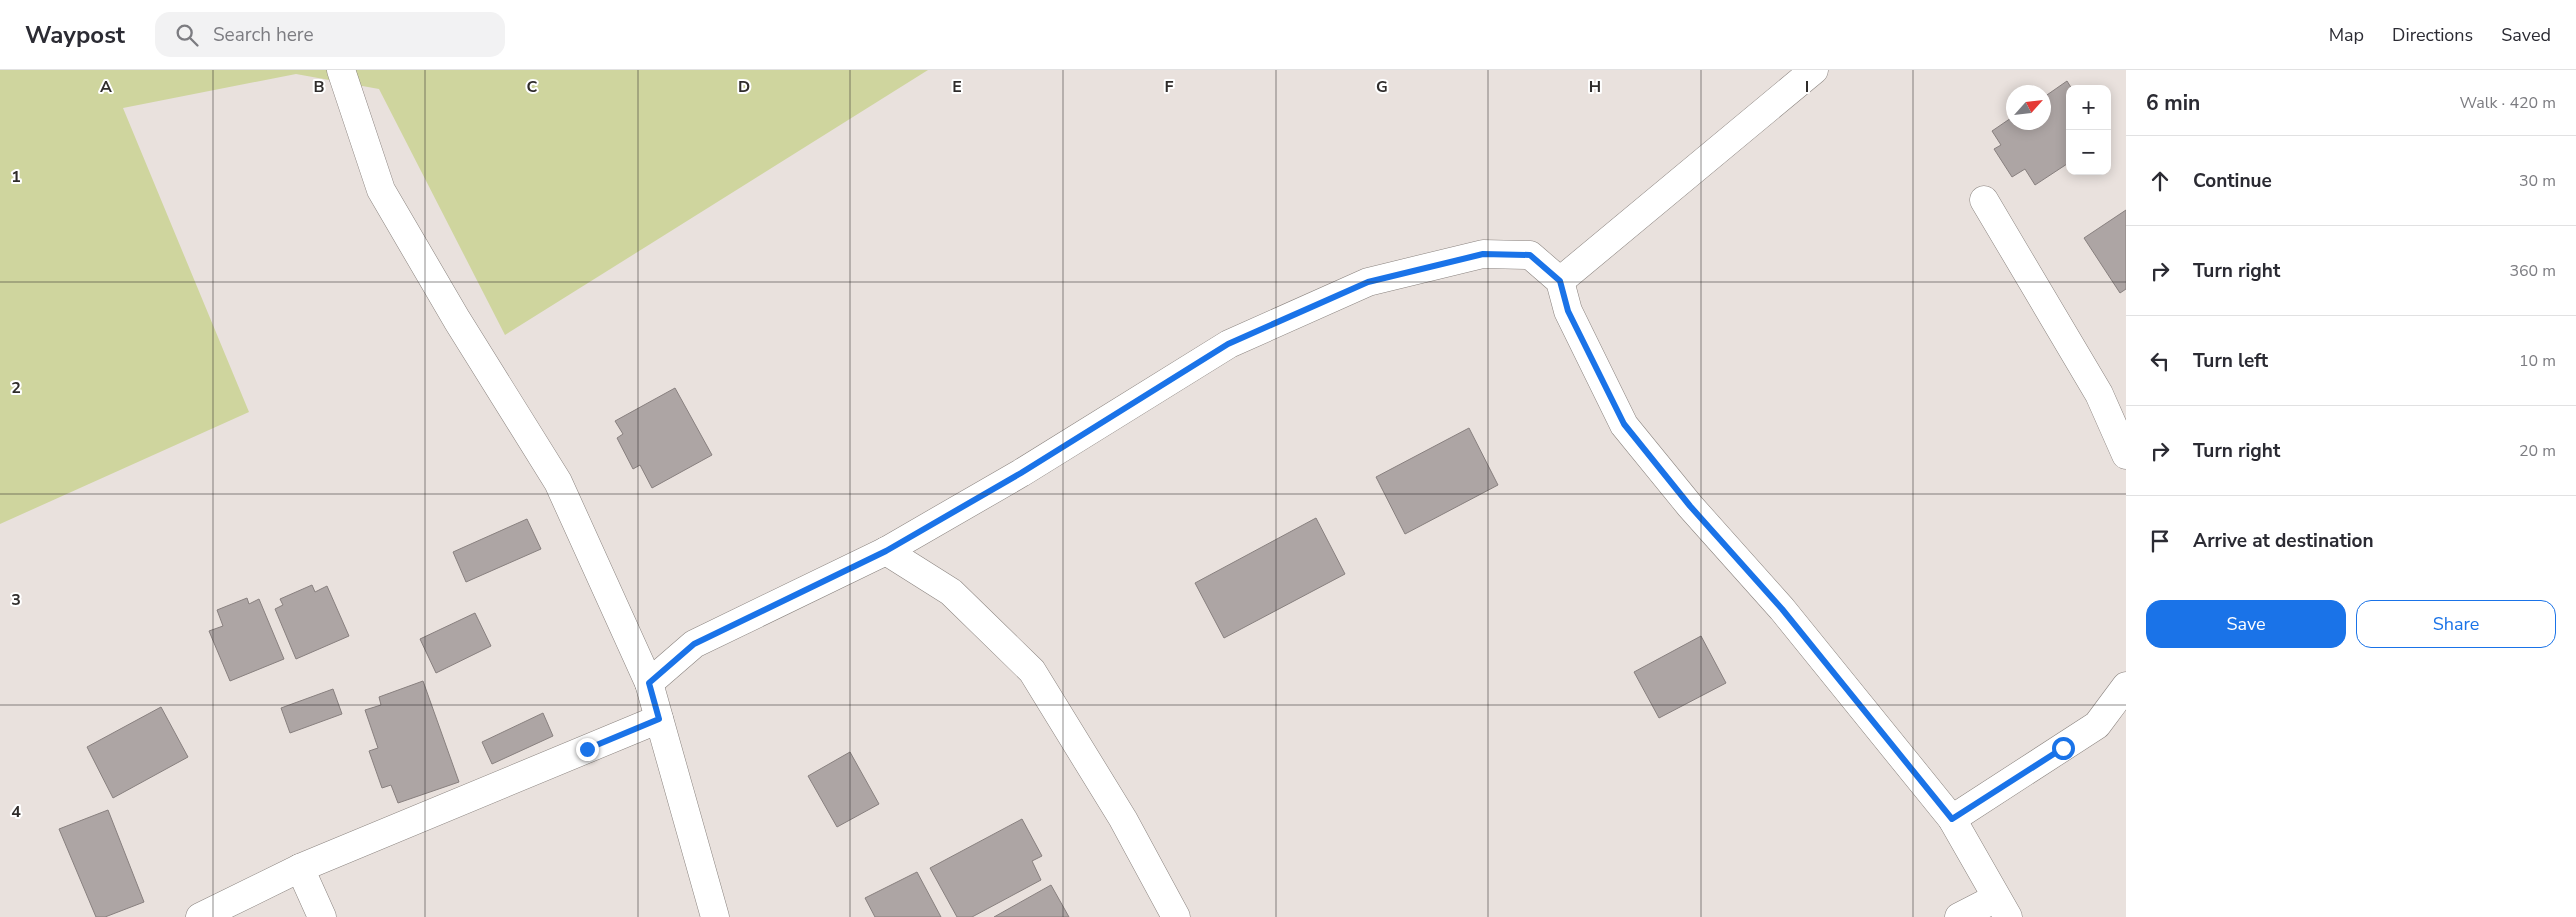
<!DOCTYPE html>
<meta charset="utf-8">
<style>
body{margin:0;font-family:"Nunito Sans",sans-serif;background:#f2f2f3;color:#2b2b33}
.controls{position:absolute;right:15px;top:15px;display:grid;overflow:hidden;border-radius:10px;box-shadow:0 2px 12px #0003}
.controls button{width:45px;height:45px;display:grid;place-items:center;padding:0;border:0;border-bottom:1px solid #e1e1e2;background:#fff;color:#2b2b33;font:25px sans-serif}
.compass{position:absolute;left:2006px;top:15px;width:45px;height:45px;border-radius:50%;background:#fff;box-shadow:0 2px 12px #0003;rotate:63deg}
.stop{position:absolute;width:15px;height:15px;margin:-11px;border:4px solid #1a73e8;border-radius:50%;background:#fff}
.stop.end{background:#1a73e8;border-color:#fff;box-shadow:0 1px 5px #0008}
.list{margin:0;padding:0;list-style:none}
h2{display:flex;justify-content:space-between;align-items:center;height:65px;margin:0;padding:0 20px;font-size:21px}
h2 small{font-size:16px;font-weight:400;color:#7c7c81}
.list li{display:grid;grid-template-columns:32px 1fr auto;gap:15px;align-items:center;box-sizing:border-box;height:90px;padding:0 20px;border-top:1px solid #e1e1e2}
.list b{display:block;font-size:19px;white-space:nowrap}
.list em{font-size:16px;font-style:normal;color:#7c7c81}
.actions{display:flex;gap:10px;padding:15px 20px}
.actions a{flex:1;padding:11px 0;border:1px solid #1a73e8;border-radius:15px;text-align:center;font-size:18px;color:#1a73e8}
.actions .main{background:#1a73e8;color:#fff}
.icon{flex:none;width:28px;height:28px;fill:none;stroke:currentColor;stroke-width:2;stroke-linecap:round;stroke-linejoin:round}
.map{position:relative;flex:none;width:2126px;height:847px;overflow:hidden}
header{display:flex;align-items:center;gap:30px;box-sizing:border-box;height:70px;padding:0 25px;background:#fff;border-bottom:1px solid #e1e1e2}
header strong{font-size:24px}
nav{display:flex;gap:28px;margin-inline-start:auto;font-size:18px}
.search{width:350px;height:45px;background:#f2f2f3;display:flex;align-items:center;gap:12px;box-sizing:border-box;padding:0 18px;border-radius:15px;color:#7c7c81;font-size:19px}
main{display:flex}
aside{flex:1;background:#fff}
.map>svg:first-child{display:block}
.green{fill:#cfd59e}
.building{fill:#ada5a4;stroke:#88807f}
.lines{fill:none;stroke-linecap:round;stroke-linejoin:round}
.minor-casing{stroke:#8a837f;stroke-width:29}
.minor{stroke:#fff;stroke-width:28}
.route{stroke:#1a73e8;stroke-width:6}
.grid{fill:none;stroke:#2f2c2b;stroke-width:1;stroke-opacity:0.55}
.grid-label{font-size:16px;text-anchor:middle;font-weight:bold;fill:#2f2c2b;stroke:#fff;stroke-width:4;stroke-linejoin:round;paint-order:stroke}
</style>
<header>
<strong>Waypost</strong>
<div class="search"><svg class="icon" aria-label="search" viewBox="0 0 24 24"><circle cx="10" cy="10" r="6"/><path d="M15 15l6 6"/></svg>Search here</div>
<nav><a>Map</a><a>Directions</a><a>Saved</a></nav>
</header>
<main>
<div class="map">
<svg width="2126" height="847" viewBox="0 0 2126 847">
<rect width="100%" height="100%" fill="#e9e1dd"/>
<path class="green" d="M0,0H928L505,265L379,19L296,4L123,38L249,342L0,454Z"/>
<g class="building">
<path d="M2067,11L2072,19H2070V92L2035,115L2025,99L2012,107L1994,79L2001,75L1992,61L2014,46V52H2044V27Z"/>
<path d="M2126,140V219L2120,223L2084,168Z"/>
<path d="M675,318L712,385L652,418L640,395L633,399L617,368L623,364L615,351Z"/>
<path d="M1469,358L1498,415L1405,464L1376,407Z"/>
<path d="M1316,448L1345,504L1224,568L1195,513Z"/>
<path d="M527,449L541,479L466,512L453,482Z"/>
<path d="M312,515L315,522L327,516L349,566L296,589L275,539L283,535L280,529Z"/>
<path d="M247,528L249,534L259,529L284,589L230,611L209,561L223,556L217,540Z"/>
<path d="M475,543L491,576L436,603L420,569Z"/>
<path d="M1701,566L1726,613L1659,648L1634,602Z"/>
<path d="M423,611L459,712L398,733L391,715L382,718L369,681L378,678L365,640L381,635L379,627Z"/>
<path d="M333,619L342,644L290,663L281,638Z"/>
<path d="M161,637L188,687L113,728L87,677Z"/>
<path d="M543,643L553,666L492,694L482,672Z"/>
<path d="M850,682L879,734L837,757L808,706Z"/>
<path d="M108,740L144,832L105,847H96L59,759Z"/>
<path d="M1022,749L1042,786L1032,791L1041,810L972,847H957L930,798Z"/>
<path d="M917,802L941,847H875L865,828Z"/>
<path d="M1051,815L1069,847H994Z"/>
</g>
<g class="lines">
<g class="minor-casing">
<g id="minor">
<path d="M341,0L381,120L457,250L558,412L649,613L715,847"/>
<path d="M1984,130L2099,324L2126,385"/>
<path d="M1560,211L1814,0"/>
<path d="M886,481L951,522L1032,601L1123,749L1176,847"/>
<path d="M649,613L694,574L886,481L1021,403L1229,274L1368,212L1483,184L1530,185L1560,211L1568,241L1624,355L1690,436L1782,539L1952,749L2008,847"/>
<path d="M1952,749L2097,655L2126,616"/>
<path d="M300,798L659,649"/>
<path d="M200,847L300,798L322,847"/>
<path d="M1959,847L1996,828"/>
</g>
</g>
<use href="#minor" class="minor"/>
</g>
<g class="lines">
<path class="route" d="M587,679L659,649L649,613L694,574L886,481L1021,403L1228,274L1368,212L1483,184L1530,185L1560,211L1568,241L1624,354L1690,436L1782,539L1952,749L2063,678"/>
</g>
<path class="grid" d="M213,0V847M425,0V847M638,0V847M850,0V847M1063,0V847M1276,0V847M1488,0V847M1701,0V847M1913,0V847M0,212H2126M0,424H2126M0,635H2126"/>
<g class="grid-label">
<text x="106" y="22">A</text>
<text x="319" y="22">B</text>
<text x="532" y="22">C</text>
<text x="744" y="22">D</text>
<text x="957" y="22">E</text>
<text x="1169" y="22">F</text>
<text x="1382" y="22">G</text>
<text x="1595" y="22">H</text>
<text x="1807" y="22">I</text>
<text x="16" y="112">1</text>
<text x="16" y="323">2</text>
<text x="16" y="535">3</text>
<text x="16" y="747">4</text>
</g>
</svg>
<div class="controls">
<button>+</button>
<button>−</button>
</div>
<svg class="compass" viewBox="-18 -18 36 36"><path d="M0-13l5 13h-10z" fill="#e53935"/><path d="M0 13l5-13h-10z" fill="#7c7c81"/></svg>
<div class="stop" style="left:2063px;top:678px"></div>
<div class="stop end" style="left:587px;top:679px"></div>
</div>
<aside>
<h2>6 min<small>Walk · 420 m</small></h2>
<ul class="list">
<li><svg class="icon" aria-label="ahead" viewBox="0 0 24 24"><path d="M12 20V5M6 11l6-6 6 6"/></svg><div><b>Continue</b></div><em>30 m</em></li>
<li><svg class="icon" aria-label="right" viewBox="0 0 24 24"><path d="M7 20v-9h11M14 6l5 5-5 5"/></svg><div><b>Turn right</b></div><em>360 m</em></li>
<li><svg class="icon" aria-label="left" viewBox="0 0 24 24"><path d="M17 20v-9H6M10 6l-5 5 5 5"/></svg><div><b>Turn left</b></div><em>10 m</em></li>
<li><svg class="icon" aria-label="right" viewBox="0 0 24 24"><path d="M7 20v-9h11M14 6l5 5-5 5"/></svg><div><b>Turn right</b></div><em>20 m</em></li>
<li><svg class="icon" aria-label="arrive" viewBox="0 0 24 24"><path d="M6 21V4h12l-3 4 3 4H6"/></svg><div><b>Arrive at destination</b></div></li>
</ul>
<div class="actions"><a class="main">Save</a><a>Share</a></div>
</aside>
</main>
